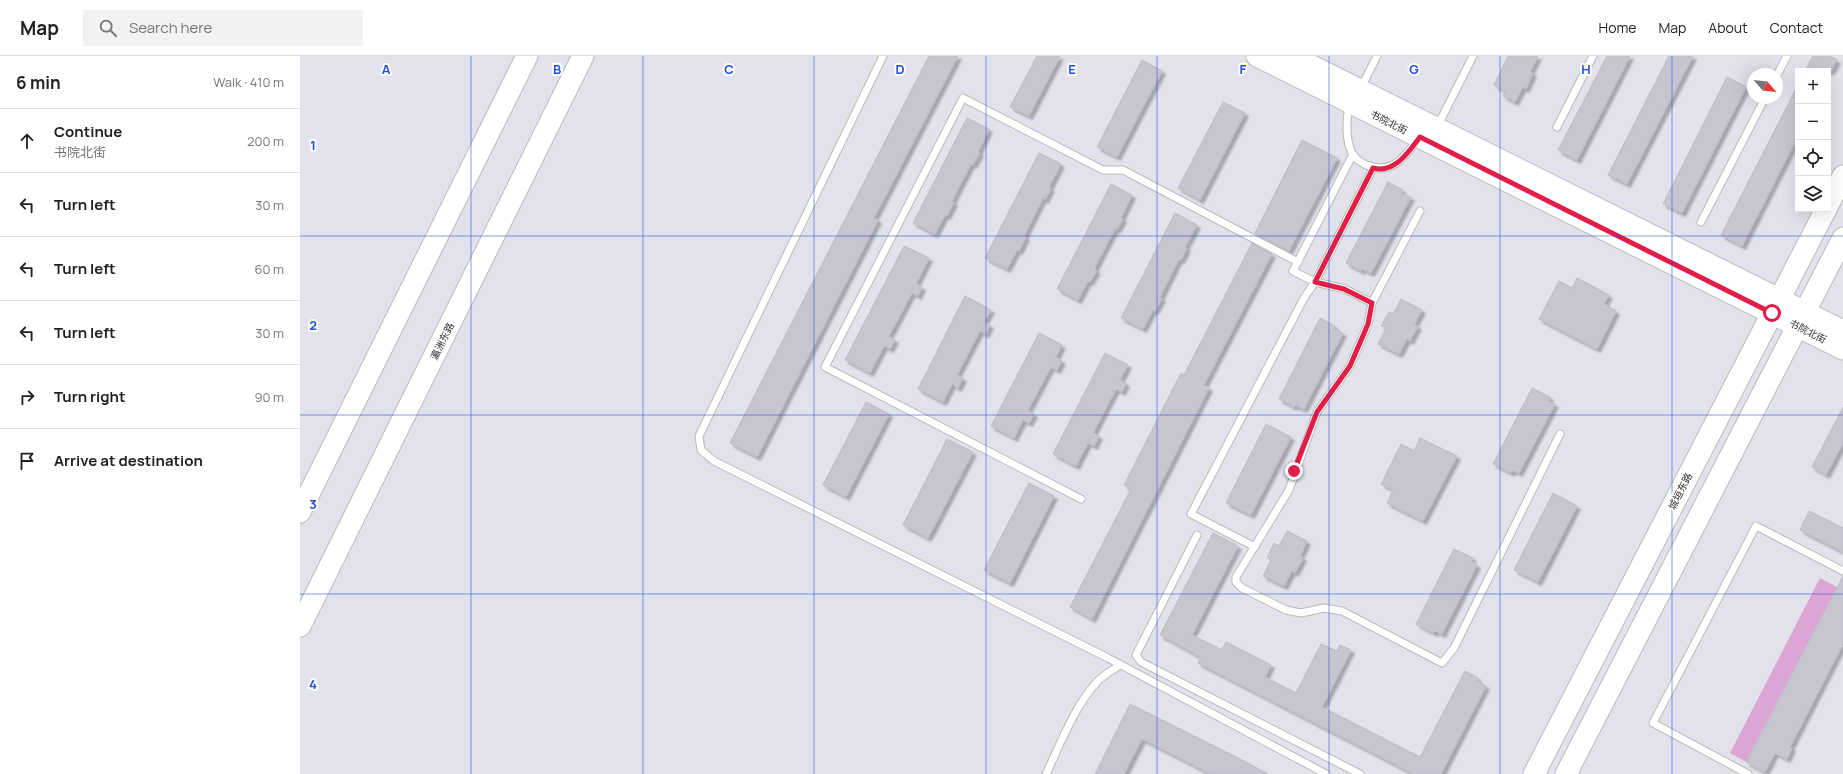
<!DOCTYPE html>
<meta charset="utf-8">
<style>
body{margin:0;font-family:Manrope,"Noto Sans SC",sans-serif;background:#f2f2f2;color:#202124}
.controls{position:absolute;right:12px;top:12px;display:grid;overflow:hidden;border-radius:0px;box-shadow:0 4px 16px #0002}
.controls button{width:36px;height:36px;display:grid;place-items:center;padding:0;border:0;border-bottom:1px solid #e0e0e0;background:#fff;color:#202124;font:20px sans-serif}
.compass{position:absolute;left:1447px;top:12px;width:36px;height:36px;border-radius:50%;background:#fff;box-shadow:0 4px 16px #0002;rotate:117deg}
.stop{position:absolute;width:12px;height:12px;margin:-9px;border:3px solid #e11d48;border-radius:50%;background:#fff}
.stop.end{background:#e11d48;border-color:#fff;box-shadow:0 1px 4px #0008}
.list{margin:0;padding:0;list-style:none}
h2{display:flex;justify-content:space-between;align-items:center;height:52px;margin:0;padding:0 16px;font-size:17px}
h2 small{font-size:13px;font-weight:400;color:#757577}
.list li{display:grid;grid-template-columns:26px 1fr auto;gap:12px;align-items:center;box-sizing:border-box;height:64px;padding:0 16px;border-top:1px solid #e0e0e0}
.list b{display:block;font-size:15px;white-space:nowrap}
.list p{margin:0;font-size:13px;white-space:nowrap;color:#757577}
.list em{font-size:13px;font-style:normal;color:#757577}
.icon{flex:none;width:22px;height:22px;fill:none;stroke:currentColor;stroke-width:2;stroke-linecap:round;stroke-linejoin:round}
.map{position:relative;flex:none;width:1543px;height:718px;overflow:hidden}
header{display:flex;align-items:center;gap:24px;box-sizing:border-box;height:56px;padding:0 20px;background:#fff;border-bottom:1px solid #e0e0e0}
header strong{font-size:19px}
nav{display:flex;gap:22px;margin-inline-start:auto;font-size:14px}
.search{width:280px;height:36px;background:#f2f2f2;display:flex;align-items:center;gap:10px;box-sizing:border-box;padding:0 14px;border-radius:0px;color:#757577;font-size:15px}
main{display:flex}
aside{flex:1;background:#fff}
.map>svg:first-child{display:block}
.green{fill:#dca5d3}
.building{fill:#c7c6d0;stroke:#bdbbc8;filter:url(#shadow)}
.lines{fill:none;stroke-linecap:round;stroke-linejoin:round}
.lane-casing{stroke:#b8bbb2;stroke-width:9}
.secondary-casing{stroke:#b8bbb2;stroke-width:23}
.lane{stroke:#fff;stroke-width:7}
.secondary{stroke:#fff;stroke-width:21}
.route{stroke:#e11d48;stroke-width:5}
.grid{fill:none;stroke:#1d4ed8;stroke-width:1;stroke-opacity:0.55}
.labels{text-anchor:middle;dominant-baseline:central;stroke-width:4;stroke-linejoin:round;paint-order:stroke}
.street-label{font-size:10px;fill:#2d2d2d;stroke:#fff}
.grid-label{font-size:13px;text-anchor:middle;font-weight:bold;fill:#1d4ed8;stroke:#fff;stroke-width:4;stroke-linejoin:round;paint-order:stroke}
</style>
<header>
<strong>Map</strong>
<div class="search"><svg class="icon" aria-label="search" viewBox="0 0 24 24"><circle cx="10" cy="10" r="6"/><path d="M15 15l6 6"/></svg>Search here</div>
<nav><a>Home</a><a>Map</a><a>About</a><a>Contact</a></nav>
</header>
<main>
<aside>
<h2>6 min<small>Walk · 410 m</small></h2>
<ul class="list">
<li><svg class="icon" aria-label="ahead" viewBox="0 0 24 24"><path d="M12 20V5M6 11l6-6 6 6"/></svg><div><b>Continue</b><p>书院北街</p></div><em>200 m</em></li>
<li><svg class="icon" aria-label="left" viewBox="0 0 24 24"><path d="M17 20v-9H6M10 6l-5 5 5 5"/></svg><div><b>Turn left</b></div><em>30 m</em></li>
<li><svg class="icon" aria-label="left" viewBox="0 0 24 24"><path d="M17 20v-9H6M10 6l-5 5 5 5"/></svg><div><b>Turn left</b></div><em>60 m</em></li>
<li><svg class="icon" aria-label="left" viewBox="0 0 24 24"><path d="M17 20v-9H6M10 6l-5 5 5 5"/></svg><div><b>Turn left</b></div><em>30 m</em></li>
<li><svg class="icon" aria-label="right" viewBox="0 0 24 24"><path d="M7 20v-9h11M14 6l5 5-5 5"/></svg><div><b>Turn right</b></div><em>90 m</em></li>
<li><svg class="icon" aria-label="arrive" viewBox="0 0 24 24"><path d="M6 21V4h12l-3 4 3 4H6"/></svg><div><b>Arrive at destination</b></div></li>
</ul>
</aside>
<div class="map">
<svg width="1543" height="718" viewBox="0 0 1543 718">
<defs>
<filter id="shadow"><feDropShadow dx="3.5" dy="3.5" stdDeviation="1" flood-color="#0004"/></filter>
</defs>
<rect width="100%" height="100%" fill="#e2e2ed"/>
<path class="green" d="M1520,522L1537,531L1446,706L1430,697Z"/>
<g class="building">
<path d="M629,0H658L574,162L578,164L457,401L430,387Z"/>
<path d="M737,0H760L729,60L710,51Z"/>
<path d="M1208,0H1238L1230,16L1233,17L1226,33L1223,31L1215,46L1203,40L1206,35L1194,29Z"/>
<path d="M1307,0H1330L1277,104L1258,94Z"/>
<path d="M1369,0H1393L1327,128L1308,119Z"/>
<path d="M1513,0H1530L1537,4L1531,15H1505Z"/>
<path d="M842,4L862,15L817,101L797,91Z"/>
<path d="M1427,21L1446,31L1382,157L1363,148Z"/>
<path d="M1498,29V80L1442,190L1421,179Z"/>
<path d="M923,46L945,57L900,144L878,132Z"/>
<path d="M667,62L689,73L678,96L680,97L673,109L671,108L652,145L654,146L647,160L645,159L635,178L613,167Z"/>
<path d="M1002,84L1037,102L989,195L955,177Z"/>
<path d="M739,97L761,108L749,131L751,132L745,144L743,142L724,180L726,181L719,195L717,194L707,213L685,202Z"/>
<path d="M1088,126L1103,134L1101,137L1111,141L1071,217L1062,213L1061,215L1046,207Z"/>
<path d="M811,128L832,139L821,162L823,163L817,174L815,173L795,211L796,216L790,226L788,225L778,244L757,233Z"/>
<path d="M875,157L897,169L885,191L887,192L881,204L879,203L860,241L862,242L855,255L853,254L843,273L821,262Z"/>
<path d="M952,187L972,198L904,329L909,332L792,563L770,551L831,433L824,429L881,317L884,319Z"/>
<path d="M604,190L629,202L616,228L622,231L618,240L612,237L589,280L595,284L590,293L584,290L570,317L545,304Z"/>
<path d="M1277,222L1309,239L1304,248L1316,255L1297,293L1239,263L1259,225L1272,232Z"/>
<path d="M665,240L691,254L684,266L690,269L686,278L680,275L657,319L663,322L658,332L652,328L643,346L618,333Z"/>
<path d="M1101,243L1122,254L1114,269L1118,270L1110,285L1107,283L1099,298L1078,288L1086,272L1081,270L1089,256L1093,258Z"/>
<path d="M1020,262L1035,270L1034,273L1043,277L1004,353L995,349L994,351L979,343Z"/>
<path d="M739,277L762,289L756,301L762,305L757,314L751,311L728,354L734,358L729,367L723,364L714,382L691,370Z"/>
<path d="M805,297L828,309L820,324L826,327L822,336L816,333L793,377L799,380L794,390L788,387L776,410L753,398Z"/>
<path d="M1232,332L1250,341L1248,345L1255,348L1219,417L1213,414L1211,417L1193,408Z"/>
<path d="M566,346L589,358L546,441L523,429Z"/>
<path d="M1543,351V387L1526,419L1512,411Z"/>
<path d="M966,368L991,381L951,459L926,447Z"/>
<path d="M1120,382L1157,400L1123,465L1087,447L1093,434L1081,428L1101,388L1114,395Z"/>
<path d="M647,383L673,396L628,482L603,469Z"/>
<path d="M729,427L754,440L710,527L684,514Z"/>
<path d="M1253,437L1277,450L1238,526L1214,514Z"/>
<path d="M1509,455L1543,472V496L1500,474Z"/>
<path d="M987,475L1007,485L1000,500L1003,502L995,517L992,515L984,530L963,520L971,504L967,502L974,487L979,490Z"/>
<path d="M913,477L938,490L892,579L922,594L926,586L971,609L965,621L996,637L1021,588L1037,595L1040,589L1051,594L1022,651L1120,701L1165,615L1178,622L1177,625L1186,630L1141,718H1114L898,607L901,601L860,579Z"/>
<path d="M1154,493L1173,502L1171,505L1177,509L1142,578L1136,575L1134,577L1116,568Z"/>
<path d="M1543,520V588L1490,691L1492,692L1487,703L1475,697L1465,716L1446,706Z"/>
<path d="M830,648L942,704L968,718H911L842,683L824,718H795Z"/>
</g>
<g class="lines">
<g class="lane-casing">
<g id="lane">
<path d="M583,0L399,380L401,394L414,405L808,602L1026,718"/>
<path d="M1477,19L1487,0"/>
<path d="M1061,32L1077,0"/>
<path d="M1049,48C1047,63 1045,80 1051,95C1053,101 1060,106 1066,109C1092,119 1104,102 1118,83"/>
<path d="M1137,71L1173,0"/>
<path d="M1257,71L1293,0"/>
<path d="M1053,98L993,215L1015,226L1073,112"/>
<path d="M1120,155L1072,247L1068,268L1050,310L1017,356L989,434L936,521V526L942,532L986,554L1001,557L1024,552L1042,555L1142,607L1154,592L1260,378"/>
<path d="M1401,166L1465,42"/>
<path d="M781,443L525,311L663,42L803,114H823L998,206"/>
<path d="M897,479L836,599L841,606L1060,718"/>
<path d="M955,491L891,458L1004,242L1015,226L1045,233L1072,247"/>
<path d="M746,718C760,689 775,649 797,626C803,619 813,614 820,609"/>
<path d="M1448,718L1353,667L1456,470L1543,515"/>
</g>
</g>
<g class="secondary-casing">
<g id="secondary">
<path d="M957,0L1543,293"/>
<path d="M992,0L1543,275"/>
<path d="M1528,149L1543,120"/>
<path d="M0,456L227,0"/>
<path d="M0,570L283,0"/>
<path d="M1234,718L1526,153"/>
<path d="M1266,718L1543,182"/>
</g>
</g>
<use href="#lane" class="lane"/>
<use href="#secondary" class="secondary"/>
</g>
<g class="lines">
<path class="route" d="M994,415L1017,356L1050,310L1068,268L1072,247L1044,233L1015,226L1073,112C1094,118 1109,96 1120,81L1472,257"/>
</g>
<path class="grid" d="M171,0V718M343,0V718M514,0V718M686,0V718M857,0V718M1029,0V718M1200,0V718M1372,0V718M0,180H1543M0,359H1543M0,538H1543"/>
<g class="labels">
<g class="street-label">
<text transform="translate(1089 66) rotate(26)">书院北街</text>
<text transform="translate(1508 275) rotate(27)">书院北街</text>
<text transform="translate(142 285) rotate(-64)">瀛洲东路</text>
<text transform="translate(1380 435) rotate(-63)">城垣东路</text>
</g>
</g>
<g class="grid-label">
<text x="86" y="18">A</text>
<text x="257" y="18">B</text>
<text x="429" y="18">C</text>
<text x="600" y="18">D</text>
<text x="772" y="18">E</text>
<text x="943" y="18">F</text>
<text x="1114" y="18">G</text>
<text x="1286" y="18">H</text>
<text x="13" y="94">1</text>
<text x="13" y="274">2</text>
<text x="13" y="453">3</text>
<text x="13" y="633">4</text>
</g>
</svg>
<div class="controls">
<button>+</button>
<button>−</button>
<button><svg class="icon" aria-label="locate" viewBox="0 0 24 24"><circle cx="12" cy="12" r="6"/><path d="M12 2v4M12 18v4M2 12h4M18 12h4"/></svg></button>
<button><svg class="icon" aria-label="layers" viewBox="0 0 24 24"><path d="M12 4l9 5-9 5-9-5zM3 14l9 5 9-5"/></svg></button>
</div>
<svg class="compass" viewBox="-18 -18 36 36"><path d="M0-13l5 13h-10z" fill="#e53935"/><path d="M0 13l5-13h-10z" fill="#757577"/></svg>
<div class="stop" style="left:1472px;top:257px"></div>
<div class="stop end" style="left:994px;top:415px"></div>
</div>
</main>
